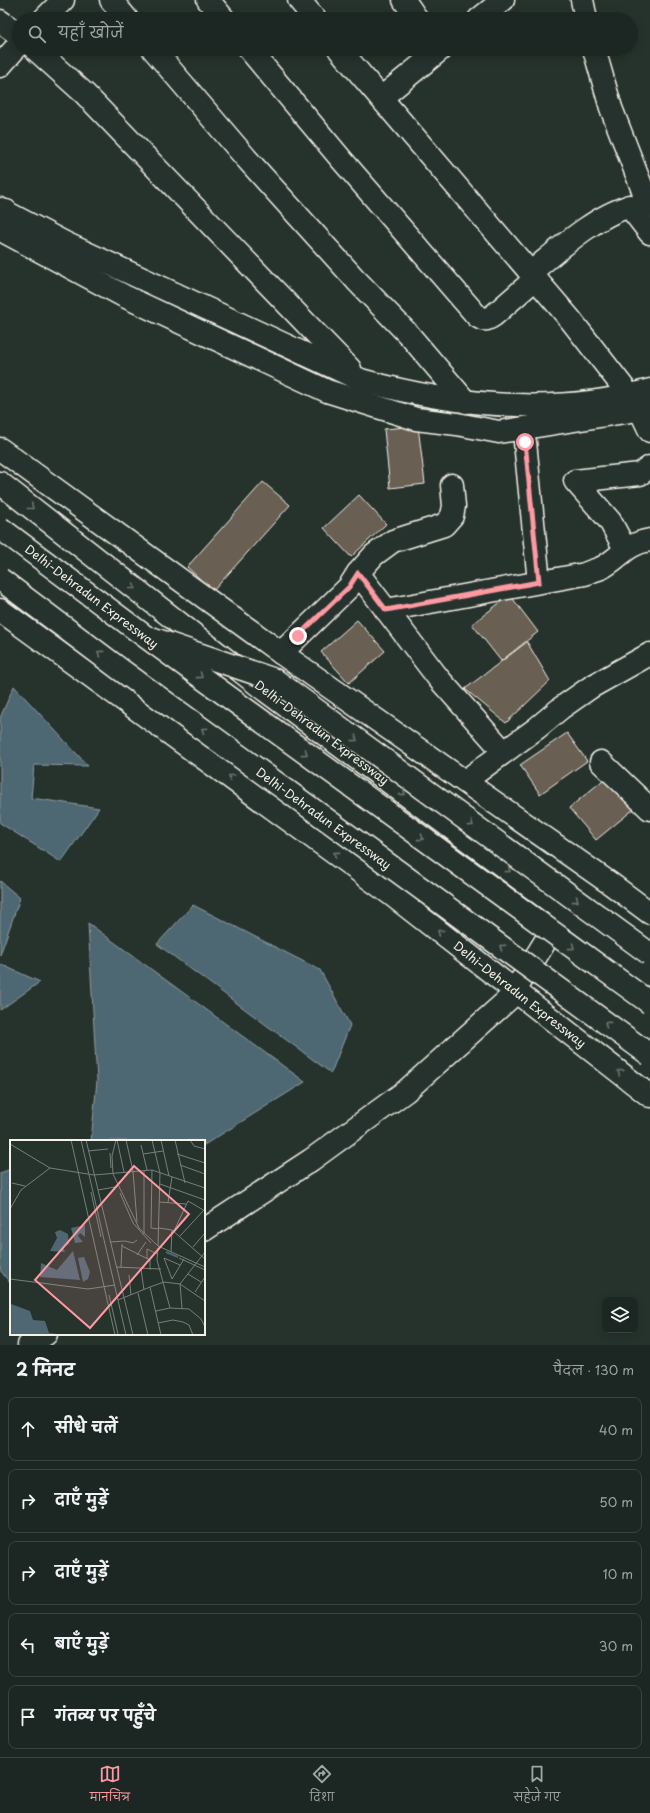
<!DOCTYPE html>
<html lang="hi">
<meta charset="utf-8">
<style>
body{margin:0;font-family:"Playpen Sans","Playpen Sans Deva",sans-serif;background:#29322f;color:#f1f3f6}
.controls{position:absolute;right:12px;bottom:12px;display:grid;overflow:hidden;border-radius:8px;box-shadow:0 2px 10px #0003}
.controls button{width:36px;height:36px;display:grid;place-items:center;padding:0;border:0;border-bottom:1px solid #3a4340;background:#1c2622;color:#f1f3f6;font:20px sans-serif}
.stop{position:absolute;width:12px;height:12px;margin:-9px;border:3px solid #ff9aa2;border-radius:50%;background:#fff}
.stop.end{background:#ff9aa2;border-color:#fff;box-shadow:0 1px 4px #0008}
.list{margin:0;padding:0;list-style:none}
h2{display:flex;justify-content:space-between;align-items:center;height:52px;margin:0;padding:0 16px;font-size:17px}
h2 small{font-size:13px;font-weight:400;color:#a0a5a5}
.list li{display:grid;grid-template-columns:26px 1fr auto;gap:12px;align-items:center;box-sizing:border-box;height:64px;margin:0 8px 8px;padding:0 8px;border:1px solid #3a4340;border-radius:8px}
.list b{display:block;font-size:15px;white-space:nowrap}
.list em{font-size:13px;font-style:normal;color:#a0a5a5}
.icon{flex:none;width:22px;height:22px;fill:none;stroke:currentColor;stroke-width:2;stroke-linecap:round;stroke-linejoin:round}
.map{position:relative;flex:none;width:650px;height:1345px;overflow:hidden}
.search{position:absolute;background:#1c2622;box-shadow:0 2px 10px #0003;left:12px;right:12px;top:12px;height:44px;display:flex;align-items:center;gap:10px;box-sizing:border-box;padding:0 14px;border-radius:22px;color:#a0a5a5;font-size:15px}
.sheet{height:412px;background:#1c2622}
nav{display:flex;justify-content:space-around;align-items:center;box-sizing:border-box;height:56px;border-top:1px solid #3a4340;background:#1c2622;font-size:11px;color:#a0a5a5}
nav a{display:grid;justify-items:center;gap:2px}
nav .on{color:#ff9aa2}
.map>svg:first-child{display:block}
.water{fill:#4e6772;stroke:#909ea1}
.building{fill:#695f53;stroke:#f4f1e8}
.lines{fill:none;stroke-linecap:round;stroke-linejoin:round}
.street-casing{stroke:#f4f1e8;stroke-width:25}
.secondary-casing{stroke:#f4f1e8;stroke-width:25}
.highway-casing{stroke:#f4f1e8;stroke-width:25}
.street{stroke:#26332d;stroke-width:22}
.secondary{stroke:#26332d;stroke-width:22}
.highway{stroke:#26332d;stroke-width:22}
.primary-bridge-casing{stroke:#f4f1e8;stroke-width:25;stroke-linecap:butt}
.highway-bridge-casing{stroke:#f4f1e8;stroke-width:25;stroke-linecap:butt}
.primary-bridge{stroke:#26332d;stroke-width:22}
.highway-bridge{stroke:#26332d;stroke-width:22}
.oneway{stroke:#6e766e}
.route{stroke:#ff9aa2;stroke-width:5}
.labels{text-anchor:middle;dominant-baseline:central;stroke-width:3;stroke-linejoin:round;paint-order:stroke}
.street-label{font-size:12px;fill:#f4f1e8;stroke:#26332d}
.inset-river{fill:none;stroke:#4e6772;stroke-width:2}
.inset-road{fill:none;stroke:#787f78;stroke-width:1}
.view{fill:#ff9aa2;fill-opacity:0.15;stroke:#ff9aa2;stroke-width:2}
.inset-edge{fill:none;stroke:#f4f1e8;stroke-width:2}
</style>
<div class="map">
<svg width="650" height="1345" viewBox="0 0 650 1345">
<rect width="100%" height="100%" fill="#26332d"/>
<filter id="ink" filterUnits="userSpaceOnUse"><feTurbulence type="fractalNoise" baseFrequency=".025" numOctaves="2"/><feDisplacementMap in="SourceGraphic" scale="8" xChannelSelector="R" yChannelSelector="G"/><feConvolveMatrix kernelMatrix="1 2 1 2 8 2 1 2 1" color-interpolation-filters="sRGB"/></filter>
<g filter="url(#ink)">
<g class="water">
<path d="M14,686L88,766L34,765L31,798L99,808L61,862L0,823V718Z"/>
<path d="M0,881L20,898L0,955Z"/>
<path d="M193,905L320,970L350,1025L331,1073L157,944Z"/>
<path d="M88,923L305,1082L204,1145V1141H91L97,1081Z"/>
<path d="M0,964L40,982L0,1010Z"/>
<path d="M11,1169V1284L0,1270V1173Z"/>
</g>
<g class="building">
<path d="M418,426L425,484L390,488L384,429Z"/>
<path d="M263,482L290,505L213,591L187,567Z"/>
<path d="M359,495L386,524L351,557L324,528Z"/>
<path d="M510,595L538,632L501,661L472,624Z"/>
<path d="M357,620L385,651L349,683L321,652Z"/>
<path d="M527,642L550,681L506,723L465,689Z"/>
<path d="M567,733L587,761L540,794L520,765Z"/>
<path d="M608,776L635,808L596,840L569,808Z"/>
</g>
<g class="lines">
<g class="street-casing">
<g id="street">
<path d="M111,0L127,19"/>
<path d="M208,0L224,19"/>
<path d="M299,0L315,19"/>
<path d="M404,0L417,19"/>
<path d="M582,0L586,19"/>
<path d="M479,19L503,0"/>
<path d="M0,21L19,35"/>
<path d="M35,49L85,94L350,369"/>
<path d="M153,49L246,158L356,280L410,336L466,402"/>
<path d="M249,49L341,159L477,316C484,321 487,320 494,315L535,279"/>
<path d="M339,49L570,319L630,396"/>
<path d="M594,49L611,108L649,206"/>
<path d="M381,98L441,49"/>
<path d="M629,206L650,233"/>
<path d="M0,209L65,243L361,380C454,406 556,416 650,390"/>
<path d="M6,211L1,230L124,296L327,391L416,419L457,424L499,432L650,408"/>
<path d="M530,273C557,251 595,216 628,207C635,205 643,206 650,206"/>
<path d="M640,410L650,431"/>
<path d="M525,442L539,582"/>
<path d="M0,449L281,653L611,884L650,913"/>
<path d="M625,549L610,521L575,481L640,474L650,467"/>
<path d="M358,573L439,679L504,752"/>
<path d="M386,610L585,574C590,571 597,570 603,567C622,556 626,544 650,540"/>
<path d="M281,653L349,587L358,573L374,555L393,541L444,525L452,516L454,506L452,485"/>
<path d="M601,762L650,809"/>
<path d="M465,781L537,728L561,708L591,687L650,654"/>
<path d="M204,1230L311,1160L406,1091L511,997L564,911"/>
<path d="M29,1345L46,1334"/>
</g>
</g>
<g class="secondary-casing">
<g id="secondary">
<path d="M44,19L63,0"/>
<path d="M0,66L19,44"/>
</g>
</g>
<g class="highway-casing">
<g id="highway">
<path d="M0,483L266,691L650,975"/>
<path d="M0,610L392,895L650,1096"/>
</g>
</g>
<use href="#street" class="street"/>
<use href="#secondary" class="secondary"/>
<use href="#highway" class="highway"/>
<g class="primary-bridge-casing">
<path id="primary-bridge" d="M151,638L275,680L650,954"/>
</g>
<g class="highway-bridge-casing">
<g id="highway-bridge">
<path d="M0,528L146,637L650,1003"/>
<path d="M0,579L121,670L650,1055"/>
</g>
</g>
<use href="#primary-bridge" class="primary-bridge"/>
<use href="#highway-bridge" class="highway-bridge"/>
</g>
<defs><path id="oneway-chevron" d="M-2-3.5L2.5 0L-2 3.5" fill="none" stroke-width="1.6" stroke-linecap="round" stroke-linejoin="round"/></defs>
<g class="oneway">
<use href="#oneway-chevron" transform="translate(31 507) rotate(38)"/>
<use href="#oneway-chevron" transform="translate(133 587) rotate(38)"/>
<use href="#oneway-chevron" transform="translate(100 653) rotate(-143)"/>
<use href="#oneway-chevron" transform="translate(200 676) rotate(36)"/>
<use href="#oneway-chevron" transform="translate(204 730) rotate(-144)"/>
<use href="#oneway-chevron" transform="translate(355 739) rotate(36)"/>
<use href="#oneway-chevron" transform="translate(305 753) rotate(36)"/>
<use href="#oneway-chevron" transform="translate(231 777) rotate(-144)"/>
<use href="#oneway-chevron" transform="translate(403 793) rotate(37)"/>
<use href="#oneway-chevron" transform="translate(471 824) rotate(36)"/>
<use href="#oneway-chevron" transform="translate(421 838) rotate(36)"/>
<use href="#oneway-chevron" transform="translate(336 854) rotate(-144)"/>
<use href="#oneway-chevron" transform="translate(508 870) rotate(36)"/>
<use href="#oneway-chevron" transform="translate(576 900) rotate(36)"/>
<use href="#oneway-chevron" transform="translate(440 932) rotate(-142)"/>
<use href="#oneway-chevron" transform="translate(502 947) rotate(-144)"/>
<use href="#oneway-chevron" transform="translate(572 947) rotate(36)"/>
<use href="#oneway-chevron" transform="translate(607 1024) rotate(-144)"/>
<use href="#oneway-chevron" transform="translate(620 1072) rotate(-141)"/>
</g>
</g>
<g class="lines" filter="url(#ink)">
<path class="route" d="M298,636L349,587L358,573L386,610L539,582L525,442"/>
</g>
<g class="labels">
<g class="street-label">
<text transform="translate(92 596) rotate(37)">Delhi-Dehradun Expressway</text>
<text transform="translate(322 732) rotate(37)">Delhi–Dehradun Expressway</text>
<text transform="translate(324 818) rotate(36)">Delhi-Dehradun Expressway</text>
<text transform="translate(520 994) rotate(38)">Delhi–Dehradun Expressway</text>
</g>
</g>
<g transform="translate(10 1140)">
<rect width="195" height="195" fill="#26332d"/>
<path d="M75,85V97L70,93L68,96L73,102L65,103L61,88ZM50,90L58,94L59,104L53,107L55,112L40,111L47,98L45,92ZM63,111L70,140L30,137L31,123L47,130ZM74,117L80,132L78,139L73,142L68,118ZM1,164L20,171L23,180L35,181L39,193L56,195H0Z" fill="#4e6772"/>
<path class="inset-river" d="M156,112L168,117"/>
<path class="inset-road" d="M61,0L105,195M71,0L116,195M76,0L123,195M106,0L102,16L103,34L129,88L148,106L195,127M107,0L114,32M116,0L123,31L127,82M142,0L150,33L148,106M151,0L159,36M165,0L175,43M180,0L184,6L195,9M0,4L40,28L84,35L142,30L195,48M131,5L137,30M78,11L98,9M100,13L101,28M133,14L153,11M167,14L195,23M170,25L195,34M134,30V94M142,30L141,88L149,89M2,43L15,46M150,44L195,60M88,50L105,47M81,52L91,97M110,53L123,83L141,103M149,62L176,64M158,62L162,37M0,69L11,50L40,28M149,88L162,90L195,119M164,91L178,61L195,71M170,96L194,70M100,102L115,101L123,103L127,100M112,106L140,120V130M183,107L195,93M148,108L147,120L160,168M161,112L162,90M127,115L136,102M169,118L195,130M137,119V109L147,114M106,127L151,129M111,127L112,104M131,129L134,150M178,134L191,142M119,135L121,155M0,139L78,149L105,145M162,139L154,118L170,125M162,139L174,119M185,152L195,137M128,153L138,195M99,155L108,194M108,160L140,147M172,168L170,144L195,112M146,171L160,168L179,169L191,179L195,187M148,183L163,180L173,182L179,185L183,195M151,195L140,147L154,142L170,144L195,161"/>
<path class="view" d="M124,26L179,74L80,188L25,140Z"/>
<rect width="195" height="195" class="inset-edge"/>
</g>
</svg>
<div class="controls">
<button><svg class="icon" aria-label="layers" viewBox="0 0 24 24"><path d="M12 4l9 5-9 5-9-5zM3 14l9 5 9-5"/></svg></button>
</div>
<div class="stop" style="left:525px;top:442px"></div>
<div class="stop end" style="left:298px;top:636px"></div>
<div class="search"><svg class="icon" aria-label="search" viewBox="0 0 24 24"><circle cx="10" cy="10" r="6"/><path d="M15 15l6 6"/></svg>यहाँ खोजें</div>
</div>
<section class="sheet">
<h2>2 मिनट<small>पैदल · 130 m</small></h2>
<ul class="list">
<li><svg class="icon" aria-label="ahead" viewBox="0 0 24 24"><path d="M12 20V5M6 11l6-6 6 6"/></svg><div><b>सीधे चलें</b></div><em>40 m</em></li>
<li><svg class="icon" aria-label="right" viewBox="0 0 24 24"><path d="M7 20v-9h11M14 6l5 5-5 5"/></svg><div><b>दाएँ मुड़ें</b></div><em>50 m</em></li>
<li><svg class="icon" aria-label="right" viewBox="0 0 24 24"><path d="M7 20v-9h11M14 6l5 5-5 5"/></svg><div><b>दाएँ मुड़ें</b></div><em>10 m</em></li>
<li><svg class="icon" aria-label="left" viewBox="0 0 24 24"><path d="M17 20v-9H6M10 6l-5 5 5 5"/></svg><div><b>बाएँ मुड़ें</b></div><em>30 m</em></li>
<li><svg class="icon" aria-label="arrive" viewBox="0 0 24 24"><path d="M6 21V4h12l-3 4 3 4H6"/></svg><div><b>गंतव्य पर पहुँचे</b></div></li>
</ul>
</section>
<nav>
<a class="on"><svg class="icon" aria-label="map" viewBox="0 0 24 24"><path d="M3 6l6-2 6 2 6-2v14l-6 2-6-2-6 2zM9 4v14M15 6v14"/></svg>मानचित्र</a>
<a><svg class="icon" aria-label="directions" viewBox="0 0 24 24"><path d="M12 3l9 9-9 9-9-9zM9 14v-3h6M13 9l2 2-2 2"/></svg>दिशा</a>
<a><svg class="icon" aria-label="saved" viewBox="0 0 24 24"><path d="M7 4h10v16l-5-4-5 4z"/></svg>सहेजे गए</a>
</nav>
